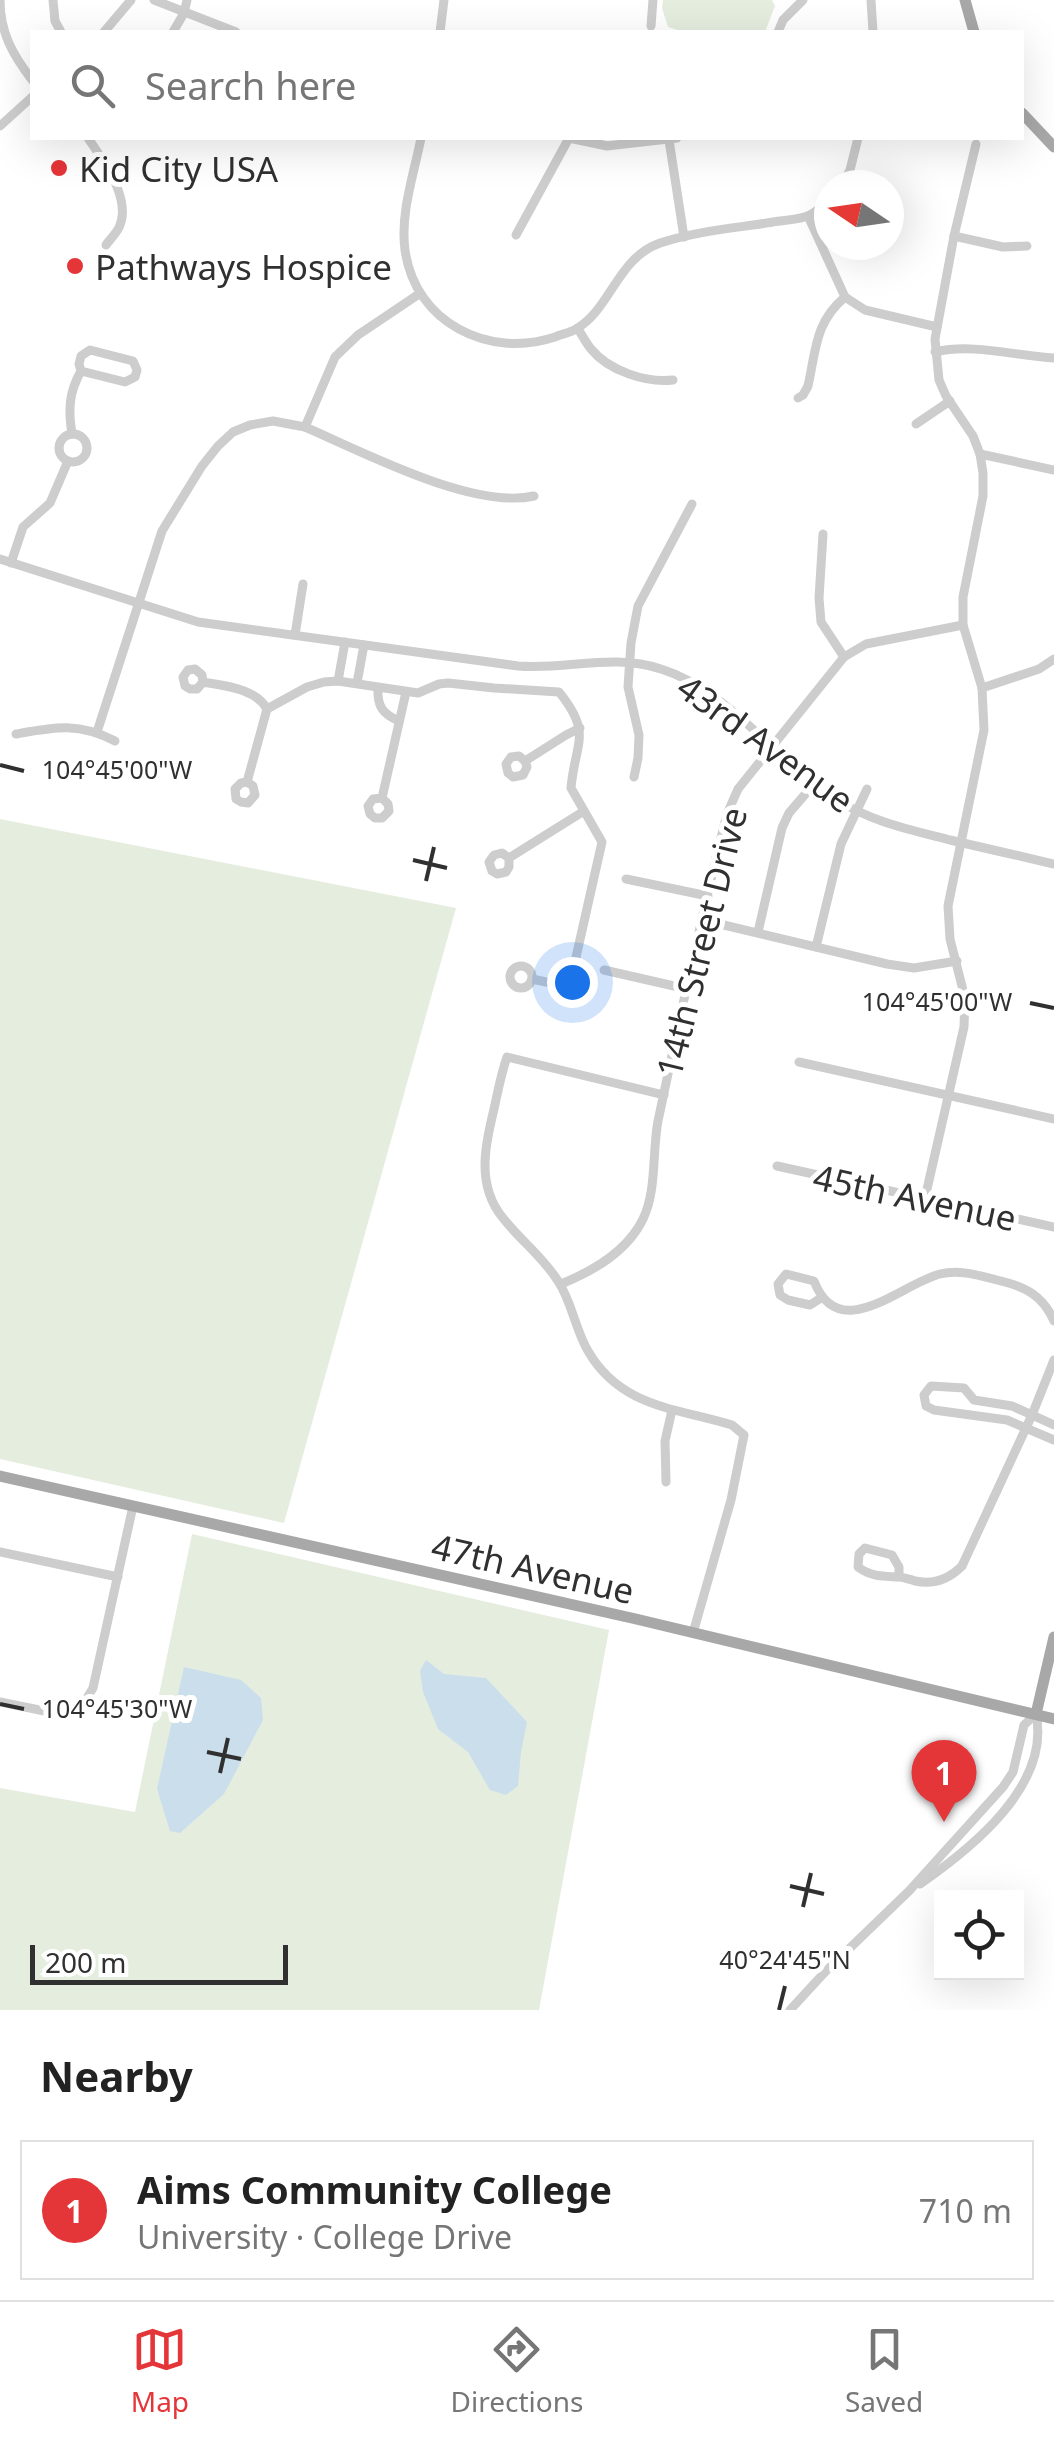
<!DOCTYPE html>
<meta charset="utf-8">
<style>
body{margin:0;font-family:"Noto Sans",sans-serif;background:#f6f6f6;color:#222}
.controls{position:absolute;right:30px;bottom:30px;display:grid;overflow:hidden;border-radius:0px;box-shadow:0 10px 40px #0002}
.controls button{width:90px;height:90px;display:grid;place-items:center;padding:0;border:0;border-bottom:2px solid #e0e0e0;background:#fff;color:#222;font:50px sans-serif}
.compass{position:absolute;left:814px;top:170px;width:90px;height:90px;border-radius:50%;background:#fff;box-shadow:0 10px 40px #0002;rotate:283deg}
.scale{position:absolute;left:30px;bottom:25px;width:258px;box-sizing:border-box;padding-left:10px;border:5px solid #303030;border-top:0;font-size:28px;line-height:35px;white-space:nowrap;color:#303030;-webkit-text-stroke:8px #fff;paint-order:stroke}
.you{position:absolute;left:572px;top:982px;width:35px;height:35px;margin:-25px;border:8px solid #fff;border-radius:50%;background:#1a73e8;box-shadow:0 0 0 15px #1a73e833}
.badge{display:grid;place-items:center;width:65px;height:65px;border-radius:50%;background:#e43538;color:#fff;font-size:32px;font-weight:700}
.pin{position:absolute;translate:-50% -82px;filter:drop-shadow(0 2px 5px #0008)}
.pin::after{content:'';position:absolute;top:52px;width:35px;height:30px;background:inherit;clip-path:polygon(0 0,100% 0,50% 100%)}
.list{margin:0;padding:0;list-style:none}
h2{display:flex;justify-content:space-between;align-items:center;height:130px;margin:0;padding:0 40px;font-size:42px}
h2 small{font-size:32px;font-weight:400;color:#767676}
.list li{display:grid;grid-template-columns:65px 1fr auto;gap:30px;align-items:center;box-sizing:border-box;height:140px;margin:0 20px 20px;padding:0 20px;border:2px solid #e0e0e0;border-radius:0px}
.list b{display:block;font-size:38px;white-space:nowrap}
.list p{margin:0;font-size:32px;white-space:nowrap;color:#767676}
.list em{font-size:32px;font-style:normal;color:#767676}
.icon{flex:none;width:55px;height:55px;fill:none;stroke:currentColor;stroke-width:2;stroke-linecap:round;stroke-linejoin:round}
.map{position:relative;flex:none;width:1054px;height:2010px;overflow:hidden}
.search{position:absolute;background:#fff;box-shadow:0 10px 40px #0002;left:30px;right:30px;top:30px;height:110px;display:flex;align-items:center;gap:25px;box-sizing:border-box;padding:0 35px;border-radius:0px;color:#767676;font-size:38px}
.sheet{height:290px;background:#fff}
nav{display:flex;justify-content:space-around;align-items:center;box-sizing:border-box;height:140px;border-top:2px solid #e0e0e0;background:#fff;font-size:28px;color:#767676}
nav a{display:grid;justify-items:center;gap:5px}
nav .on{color:#e43538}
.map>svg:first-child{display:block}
.green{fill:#e5eddf}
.water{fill:#cbdeec}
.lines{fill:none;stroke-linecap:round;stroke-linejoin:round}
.minor{stroke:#cdcdcd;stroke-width:9}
.major{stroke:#a8a8a8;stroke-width:11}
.ticks{fill:none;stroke:#303030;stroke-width:4}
.poi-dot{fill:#e43538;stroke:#fff;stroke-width:4}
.labels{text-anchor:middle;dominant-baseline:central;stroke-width:10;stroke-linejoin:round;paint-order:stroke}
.poi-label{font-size:35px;fill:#303030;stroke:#fff;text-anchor:start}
.street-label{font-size:35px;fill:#303030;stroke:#fff}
.ticks-label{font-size:25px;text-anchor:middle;fill:#303030;stroke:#fff;stroke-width:10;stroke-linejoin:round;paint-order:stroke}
</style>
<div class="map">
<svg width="1054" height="2010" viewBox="0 0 1054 2010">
<rect width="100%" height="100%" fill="#fff"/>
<g class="green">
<path d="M663,0H772L775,6L765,32H684L668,27L662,8Z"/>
<path d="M0,819L456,908L284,1523L0,1459Z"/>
<path d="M192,1534L609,1630L539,2010H0V1788L135,1812Z"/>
</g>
<g class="water">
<path d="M426,1660L444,1674L486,1678L527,1722L521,1752L518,1786L506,1795L490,1790L468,1752L438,1729L423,1692L420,1671Z"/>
<path d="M184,1667L241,1680L261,1698L263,1720L224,1794L180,1833L170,1831L157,1789Z"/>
</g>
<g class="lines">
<g class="minor">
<path d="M0,0C0,33 13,55 32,80"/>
<path d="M53,0L55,21L61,32"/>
<path d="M154,0L236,32"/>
<path d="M871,0L873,32"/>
<path d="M651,26L653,0"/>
<path d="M104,32L131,0"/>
<path d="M173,32L184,13L187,0"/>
<path d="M440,32L444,0"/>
<path d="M778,32L783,20L803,0"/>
<path d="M0,126L32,97"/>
<path d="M88,138C102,159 131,197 120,225C118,232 110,239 106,245"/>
<path d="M421,138C414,174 400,213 405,250C415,323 489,359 555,337C561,334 570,333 576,329C611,309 617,258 660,243C696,231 736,228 773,222C785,220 800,220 810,215C817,211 823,206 829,201"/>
<path d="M569,138L607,146L677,138"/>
<path d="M669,140L684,237"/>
<path d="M842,185L850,170L858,138"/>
<path d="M808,216L845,297L865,310L937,327"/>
<path d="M516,235L569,138"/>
<path d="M954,236L1003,247L1027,246"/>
<path d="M578,329C582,335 586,343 591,349C609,371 646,383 673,380"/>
<path d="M90,350L133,361L137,370L135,377L125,382L81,371L79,364L81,356Z"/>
<path d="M935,352C974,343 1015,356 1054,358"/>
<path d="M798,398L803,395L808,386C816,350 815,322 845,297"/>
<path d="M916,424L950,401"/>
<path d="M305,427L335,357L358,335L419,294"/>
<path d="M72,434C68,410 69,392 81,371"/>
<circle cx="73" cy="448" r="14"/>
<path d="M980,454L1054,470"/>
<path d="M823,534L819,598L821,622L844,657"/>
<path d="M0,559L198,622L518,666C567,670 613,653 661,669C729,690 777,762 836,799C871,822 911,830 950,840C985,848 1019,856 1054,864"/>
<path d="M11,563L23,527L50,503L68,461"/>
<path d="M295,635L303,584"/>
<path d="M338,681L345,642"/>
<path d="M203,682L202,675L195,669L188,670L183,677L185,686L190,689H197L203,682C225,686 255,688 267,709"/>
<path d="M357,683L364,645"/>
<path d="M378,688C377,707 383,714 399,721"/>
<path d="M982,688L1039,669L1054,659"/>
<path d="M97,732L162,531L202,466L218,446L233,432L250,425L273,421L305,427C363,452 473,510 534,496"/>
<path d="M16,734C55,727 78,722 115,741"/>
<path d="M525,761L527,767L523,775L513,777L508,773L506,764L511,757L519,756L525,761L566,735L580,728"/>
<path d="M634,777L638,758L639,735L628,687L631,643L638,606L692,504"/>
<path d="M247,782L253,786L255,795L248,803L241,802L236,799L235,789L241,783L247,782L267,709L307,687L324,682L338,681L418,693L439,684L448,683L494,688L559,692C593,734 575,742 571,788L602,842L572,975L564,984L560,985L532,979"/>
<path d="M382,798L373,799L368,806L370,814L375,818H382L389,811L388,804L382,798L406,692"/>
<path d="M509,858L502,853L494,855L489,862L492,871L497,874L506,872L509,867V858L584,811"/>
<path d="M626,879L708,896"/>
<path d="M703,920L887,964L914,968L957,961"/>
<path d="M758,932L782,828L789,813L814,784"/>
<path d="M816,947L841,844L867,789"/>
<circle cx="521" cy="977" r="11"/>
<path d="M604,970L687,989"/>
<path d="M799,1062L1054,1119"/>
<path d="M664,1095L507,1057C501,1074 498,1091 494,1109C485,1147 476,1185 503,1218C520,1240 543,1257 558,1281C572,1302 575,1329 588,1351C621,1408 677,1408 732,1425L744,1435L731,1500L693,1633"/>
<path d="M777,1166L1054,1227"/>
<path d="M925,1198L964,1027L965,998L950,939L948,906L984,730L982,688L963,625V597L983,496V473L980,454L973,436L946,396L939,380L935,339L954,236L976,144"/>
<path d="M561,1284C593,1271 627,1252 643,1219C657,1190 652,1152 658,1121C680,1018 701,915 727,814L738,789L844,657L866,644L963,625"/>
<path d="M821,1298L810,1305L788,1300L780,1295L778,1284L786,1274L814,1281C839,1346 901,1284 940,1274C960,1269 981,1276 1001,1281C1026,1287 1043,1296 1054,1321"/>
<path d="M1054,1425L1012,1406L974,1400L964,1388L931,1386L924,1395L926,1406L934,1410L1007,1420L1054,1440"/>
<path d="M666,1482L665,1441L672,1410"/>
<path d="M0,1552L118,1577"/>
<path d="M899,1576V1567L892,1555L865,1548L859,1554L858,1567C871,1577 884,1576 899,1577C901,1577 913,1580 915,1581C933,1585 949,1579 962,1566L1032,1415L1054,1360"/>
<path d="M0,1702L59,1714L79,1711L93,1688L133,1506"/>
<path d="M920,1884C972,1848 1051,1785 1036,1714"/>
<path d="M790,2010L825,1972L909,1891L1003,1787L1013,1772L1024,1725L1036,1714"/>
</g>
<g class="major">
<path d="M965,0L974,32"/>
<path d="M1022,113L1054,147"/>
<path d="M0,1476L636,1619L1054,1719"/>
<path d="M1036,1714L1054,1637"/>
</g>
</g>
<path class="ticks" d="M0,765L24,771M413,860L447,868M426,881L434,847M1030,1003L1054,1008M0,1704L24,1709M207,1752L241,1759M220,1773L228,1738M790,1886L824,1894M803,1907L811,1873M779,2010L785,1986"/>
<g class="poi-dot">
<circle cx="59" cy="168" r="10"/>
<circle cx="75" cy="266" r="10"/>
</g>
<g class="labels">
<g class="poi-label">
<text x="79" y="168">Kid City USA</text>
<text x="95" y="266">Pathways Hospice</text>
</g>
<g class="street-label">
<text transform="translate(766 743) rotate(36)">43rd Avenue</text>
<text transform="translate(701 942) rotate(-76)">14th Street Drive</text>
<text transform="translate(915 1197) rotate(12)">45th Avenue</text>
<text transform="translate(533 1568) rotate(13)">47th Avenue</text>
</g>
</g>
<g class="ticks-label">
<text x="117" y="779">104°45'00"W</text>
<text x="937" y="1011">104°45'00"W</text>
<text x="117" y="1718">104°45'30"W</text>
<text x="785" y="1969">40°24'45"N</text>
</g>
</svg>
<div class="controls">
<button><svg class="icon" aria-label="locate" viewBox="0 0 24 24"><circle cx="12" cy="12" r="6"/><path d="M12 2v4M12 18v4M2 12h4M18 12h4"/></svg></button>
</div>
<svg class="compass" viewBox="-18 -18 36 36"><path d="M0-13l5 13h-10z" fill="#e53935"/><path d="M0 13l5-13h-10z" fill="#767676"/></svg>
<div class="scale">200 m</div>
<div class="you"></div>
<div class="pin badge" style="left:944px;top:1822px">1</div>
<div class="search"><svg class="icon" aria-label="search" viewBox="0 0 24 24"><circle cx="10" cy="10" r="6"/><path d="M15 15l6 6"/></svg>Search here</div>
</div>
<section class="sheet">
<h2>Nearby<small></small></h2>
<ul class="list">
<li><span class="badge">1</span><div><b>Aims Community College</b><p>University · College Drive</p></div><em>710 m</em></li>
</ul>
</section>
<nav>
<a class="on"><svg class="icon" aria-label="map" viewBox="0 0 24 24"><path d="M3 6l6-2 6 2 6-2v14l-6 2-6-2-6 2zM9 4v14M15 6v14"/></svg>Map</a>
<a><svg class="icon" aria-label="directions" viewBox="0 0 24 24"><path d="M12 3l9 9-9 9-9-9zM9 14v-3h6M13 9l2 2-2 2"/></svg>Directions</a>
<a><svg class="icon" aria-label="saved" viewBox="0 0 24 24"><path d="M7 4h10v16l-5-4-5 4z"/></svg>Saved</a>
</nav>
